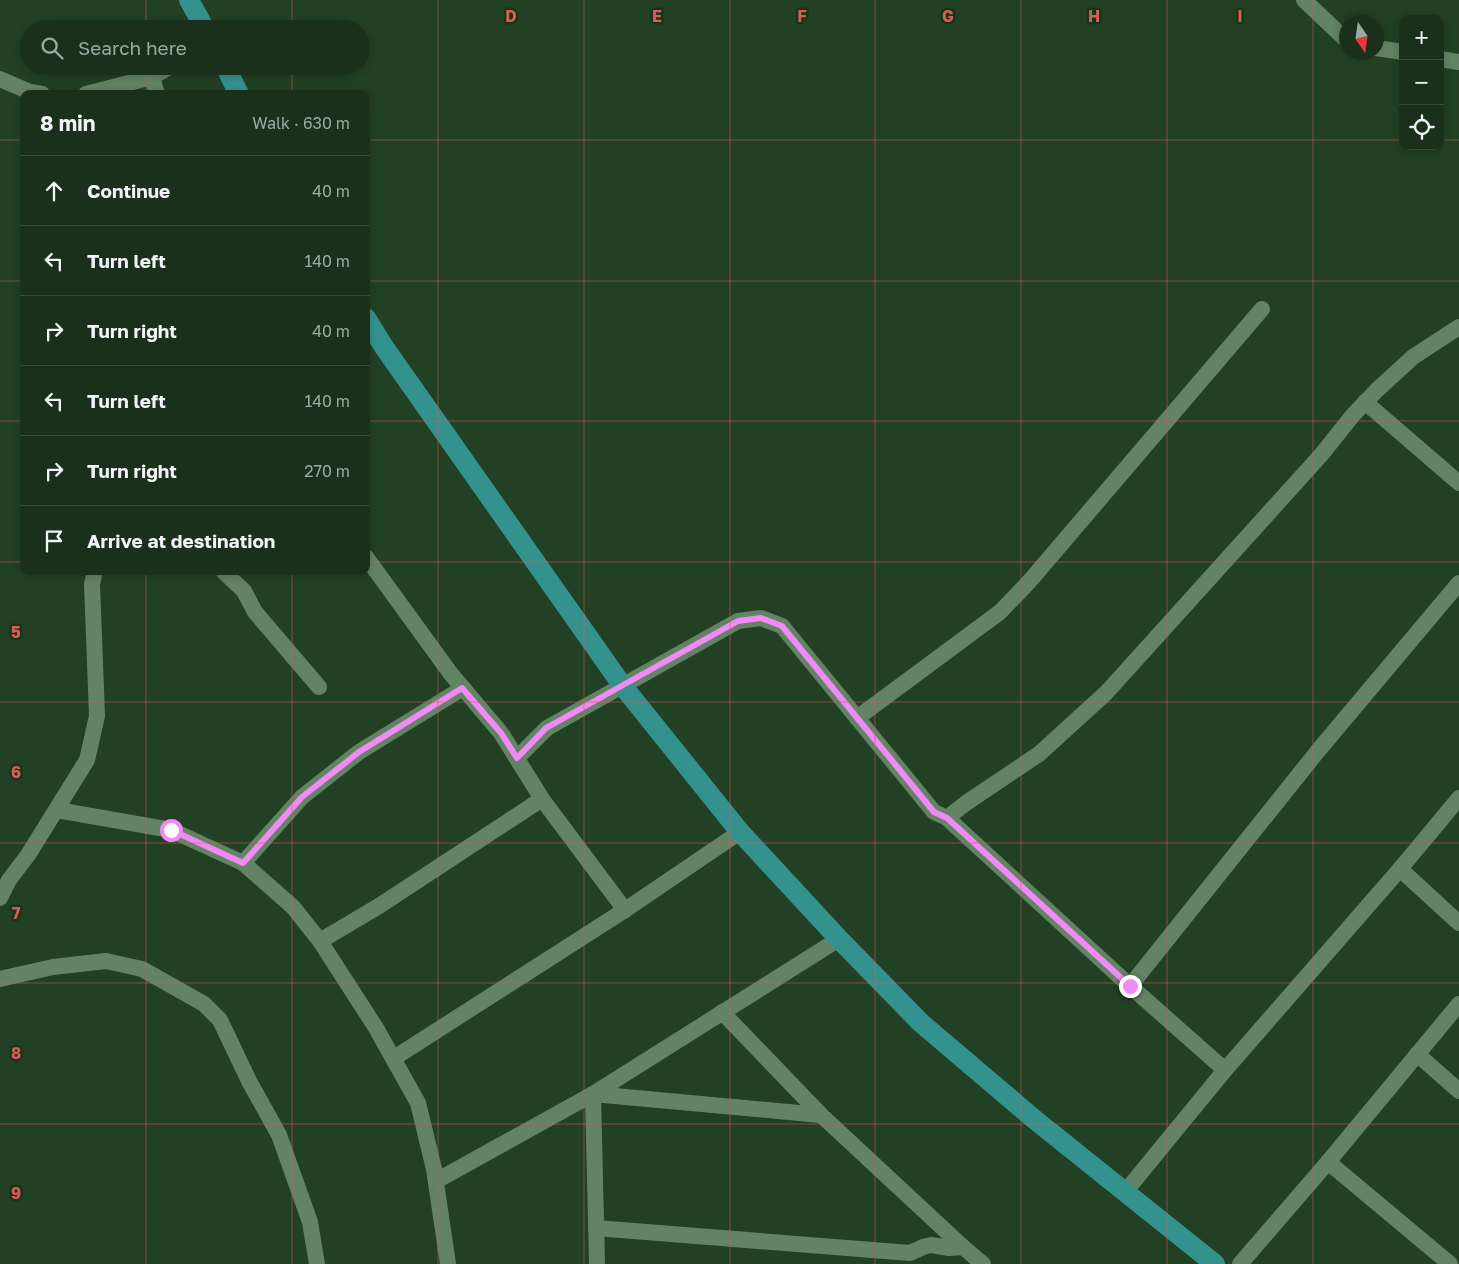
<!DOCTYPE html>
<meta charset="utf-8">
<style>
body{margin:0;font-family:"Golos Text",sans-serif;background:#233824;color:#f1f3f6}
.controls{position:absolute;right:15px;top:15px;display:grid;overflow:hidden;border-radius:10px;box-shadow:0 2px 8px #0003}
.controls button{width:45px;height:45px;display:grid;place-items:center;padding:0;border:0;border-bottom:1px solid #384b3a;background:#1a301b;color:#f1f3f6;font:25px sans-serif}
.compass{position:absolute;left:1339px;top:15px;width:45px;height:45px;border-radius:50%;background:#1a301b;box-shadow:0 2px 8px #0003;rotate:167deg}
.stop{position:absolute;width:15px;height:15px;margin:-11px;border:4px solid #f18af4;border-radius:50%;background:#fff}
.stop.end{background:#f18af4;border-color:#fff;box-shadow:0 1px 5px #0008}
.list{margin:0;padding:0;list-style:none}
h2{display:flex;justify-content:space-between;align-items:center;height:65px;margin:0;padding:0 20px;font-size:21px}
h2 small{font-size:16px;font-weight:400;color:#9fa9a3}
.list li{display:grid;grid-template-columns:32px 1fr auto;gap:15px;align-items:center;box-sizing:border-box;height:70px;padding:0 20px;border-top:1px solid #384b3a}
.list b{display:block;font-size:19px;white-space:nowrap}
.list em{font-size:16px;font-style:normal;color:#9fa9a3}
.icon{flex:none;width:28px;height:28px;fill:none;stroke:currentColor;stroke-width:2;stroke-linecap:round;stroke-linejoin:round}
.map{position:relative;flex:none;width:1459px;height:1264px;overflow:hidden}
.search{position:absolute;background:#1a301b;box-shadow:0 2px 8px #0003;left:20px;top:20px;width:350px;height:55px;display:flex;align-items:center;gap:12px;box-sizing:border-box;padding:0 18px;border-radius:28px;color:#9fa9a3;font-size:19px}
.panel{position:absolute;background:#1a301b;box-shadow:0 2px 8px #0003;left:20px;top:90px;width:350px;height:485px;border-radius:10px}
.map>svg:first-child{display:block}
.lines{fill:none;stroke-linecap:round;stroke-linejoin:round}
.minor{stroke:#638365;stroke-width:16}
.major{stroke:#34928e;stroke-width:20}
.route{stroke:#f18af4;stroke-width:6}
.grid{fill:none;stroke:#d95b57;stroke-width:1;stroke-opacity:0.55}
.grid-label{font-size:16px;text-anchor:middle;font-weight:bold;fill:#d95b57;stroke:#17351b;stroke-width:5;stroke-linejoin:round;paint-order:stroke}
</style>
<div class="map">
<svg width="1459" height="1264" viewBox="0 0 1459 1264">
<rect width="100%" height="100%" fill="#224024"/>
<g class="lines">
<g class="minor">
<path d="M1304,0L1343,37L1346,38"/>
<path d="M1376,48L1403,52"/>
<path d="M1440,59L1459,62"/>
<path d="M152,77L157,94"/>
<path d="M0,79L30,92L42,94"/>
<path d="M86,94L152,77L171,66"/>
<path d="M1365,402L1459,483"/>
<path d="M366,557L451,674L501,733L542,799L625,910"/>
<path d="M223,571L244,591L255,612L319,687"/>
<path d="M857,718L1000,612L1028,583L1262,309"/>
<path d="M517,758L547,728L738,621L761,618L782,626L934,812L947,818L966,803L1039,754L1106,693L1321,455L1353,415L1377,390L1413,357L1459,327"/>
<path d="M57,810L171,830L243,863L293,907L320,941L376,1028L418,1103L434,1169L448,1264"/>
<path d="M947,818L1130,986L1225,1070"/>
<path d="M243,863L302,797L359,752L463,688"/>
<path d="M1400,869L1459,923"/>
<path d="M0,898L9,880L28,855L87,760L97,716L92,584L95,571"/>
<path d="M320,941L379,906L542,799"/>
<path d="M0,979L53,967L106,961L142,969L204,1004L220,1020L249,1081L279,1135L310,1222L317,1264"/>
<path d="M1130,986L1317,752L1459,583"/>
<path d="M1417,1054L1459,1091"/>
<path d="M394,1058L625,910L740,832"/>
<path d="M593,1094L821,1115"/>
<path d="M593,1094L597,1264"/>
<path d="M1328,1162L1450,1264"/>
<path d="M436,1181L593,1094L839,939"/>
<path d="M1125,1192L1225,1070L1400,869L1459,798"/>
<path d="M596,1228L910,1253L923,1247L931,1245L949,1248L963,1247L821,1115L722,1012"/>
<path d="M963,1247L983,1264"/>
<path d="M1240,1264L1328,1162L1459,1004"/>
</g>
<g class="major">
<path d="M189,0L205,29"/>
<path d="M225,66L239,94"/>
<path d="M366,318L384,347L622,685L740,832L839,939L921,1023L1034,1119L1215,1264"/>
</g>
</g>
<g class="lines">
<path class="route" d="M171,830L243,863L302,797L359,752L462,688L501,733L517,758L546,728L738,621L761,618L782,626L934,812L947,818L1130,986"/>
</g>
<path class="grid" d="M146,0V29M292,0V29M438,0V1264M584,0V1264M730,0V1264M875,0V1264M1021,0V1264M1167,0V1264M1313,0V1264M146,66V94M292,66V94M0,140H24M366,140H1403M1440,140H1459M0,281H24M366,281H1459M0,421H24M366,421H1459M0,562H24M366,562H1459M146,571V1264M292,571V1264M0,702H1459M0,843H1459M0,983H1459M0,1124H1459"/>
<g class="grid-label">
<text x="511" y="22">D</text>
<text x="657" y="22">E</text>
<text x="802" y="22">F</text>
<text x="948" y="22">G</text>
<text x="1094" y="22">H</text>
<text x="1240" y="22">I</text>
<text x="16" y="638">5</text>
<text x="16" y="778">6</text>
<text x="16" y="919">7</text>
<text x="16" y="1059">8</text>
<text x="16" y="1199">9</text>
</g>
</svg>
<div class="controls">
<button>+</button>
<button>−</button>
<button><svg class="icon" aria-label="locate" viewBox="0 0 24 24"><circle cx="12" cy="12" r="6"/><path d="M12 2v4M12 18v4M2 12h4M18 12h4"/></svg></button>
</div>
<svg class="compass" viewBox="-18 -18 36 36"><path d="M0-13l5 13h-10z" fill="#e53935"/><path d="M0 13l5-13h-10z" fill="#9fa9a3"/></svg>
<div class="stop" style="left:171px;top:830px"></div>
<div class="stop end" style="left:1130px;top:986px"></div>
<div class="search"><svg class="icon" aria-label="search" viewBox="0 0 24 24"><circle cx="10" cy="10" r="6"/><path d="M15 15l6 6"/></svg>Search here</div>
<section class="panel">
<h2>8 min<small>Walk · 630 m</small></h2>
<ul class="list">
<li><svg class="icon" aria-label="ahead" viewBox="0 0 24 24"><path d="M12 20V5M6 11l6-6 6 6"/></svg><div><b>Continue</b></div><em>40 m</em></li>
<li><svg class="icon" aria-label="left" viewBox="0 0 24 24"><path d="M17 20v-9H6M10 6l-5 5 5 5"/></svg><div><b>Turn left</b></div><em>140 m</em></li>
<li><svg class="icon" aria-label="right" viewBox="0 0 24 24"><path d="M7 20v-9h11M14 6l5 5-5 5"/></svg><div><b>Turn right</b></div><em>40 m</em></li>
<li><svg class="icon" aria-label="left" viewBox="0 0 24 24"><path d="M17 20v-9H6M10 6l-5 5 5 5"/></svg><div><b>Turn left</b></div><em>140 m</em></li>
<li><svg class="icon" aria-label="right" viewBox="0 0 24 24"><path d="M7 20v-9h11M14 6l5 5-5 5"/></svg><div><b>Turn right</b></div><em>270 m</em></li>
<li><svg class="icon" aria-label="arrive" viewBox="0 0 24 24"><path d="M6 21V4h12l-3 4 3 4H6"/></svg><div><b>Arrive at destination</b></div></li>
</ul>
</section>
</div>
